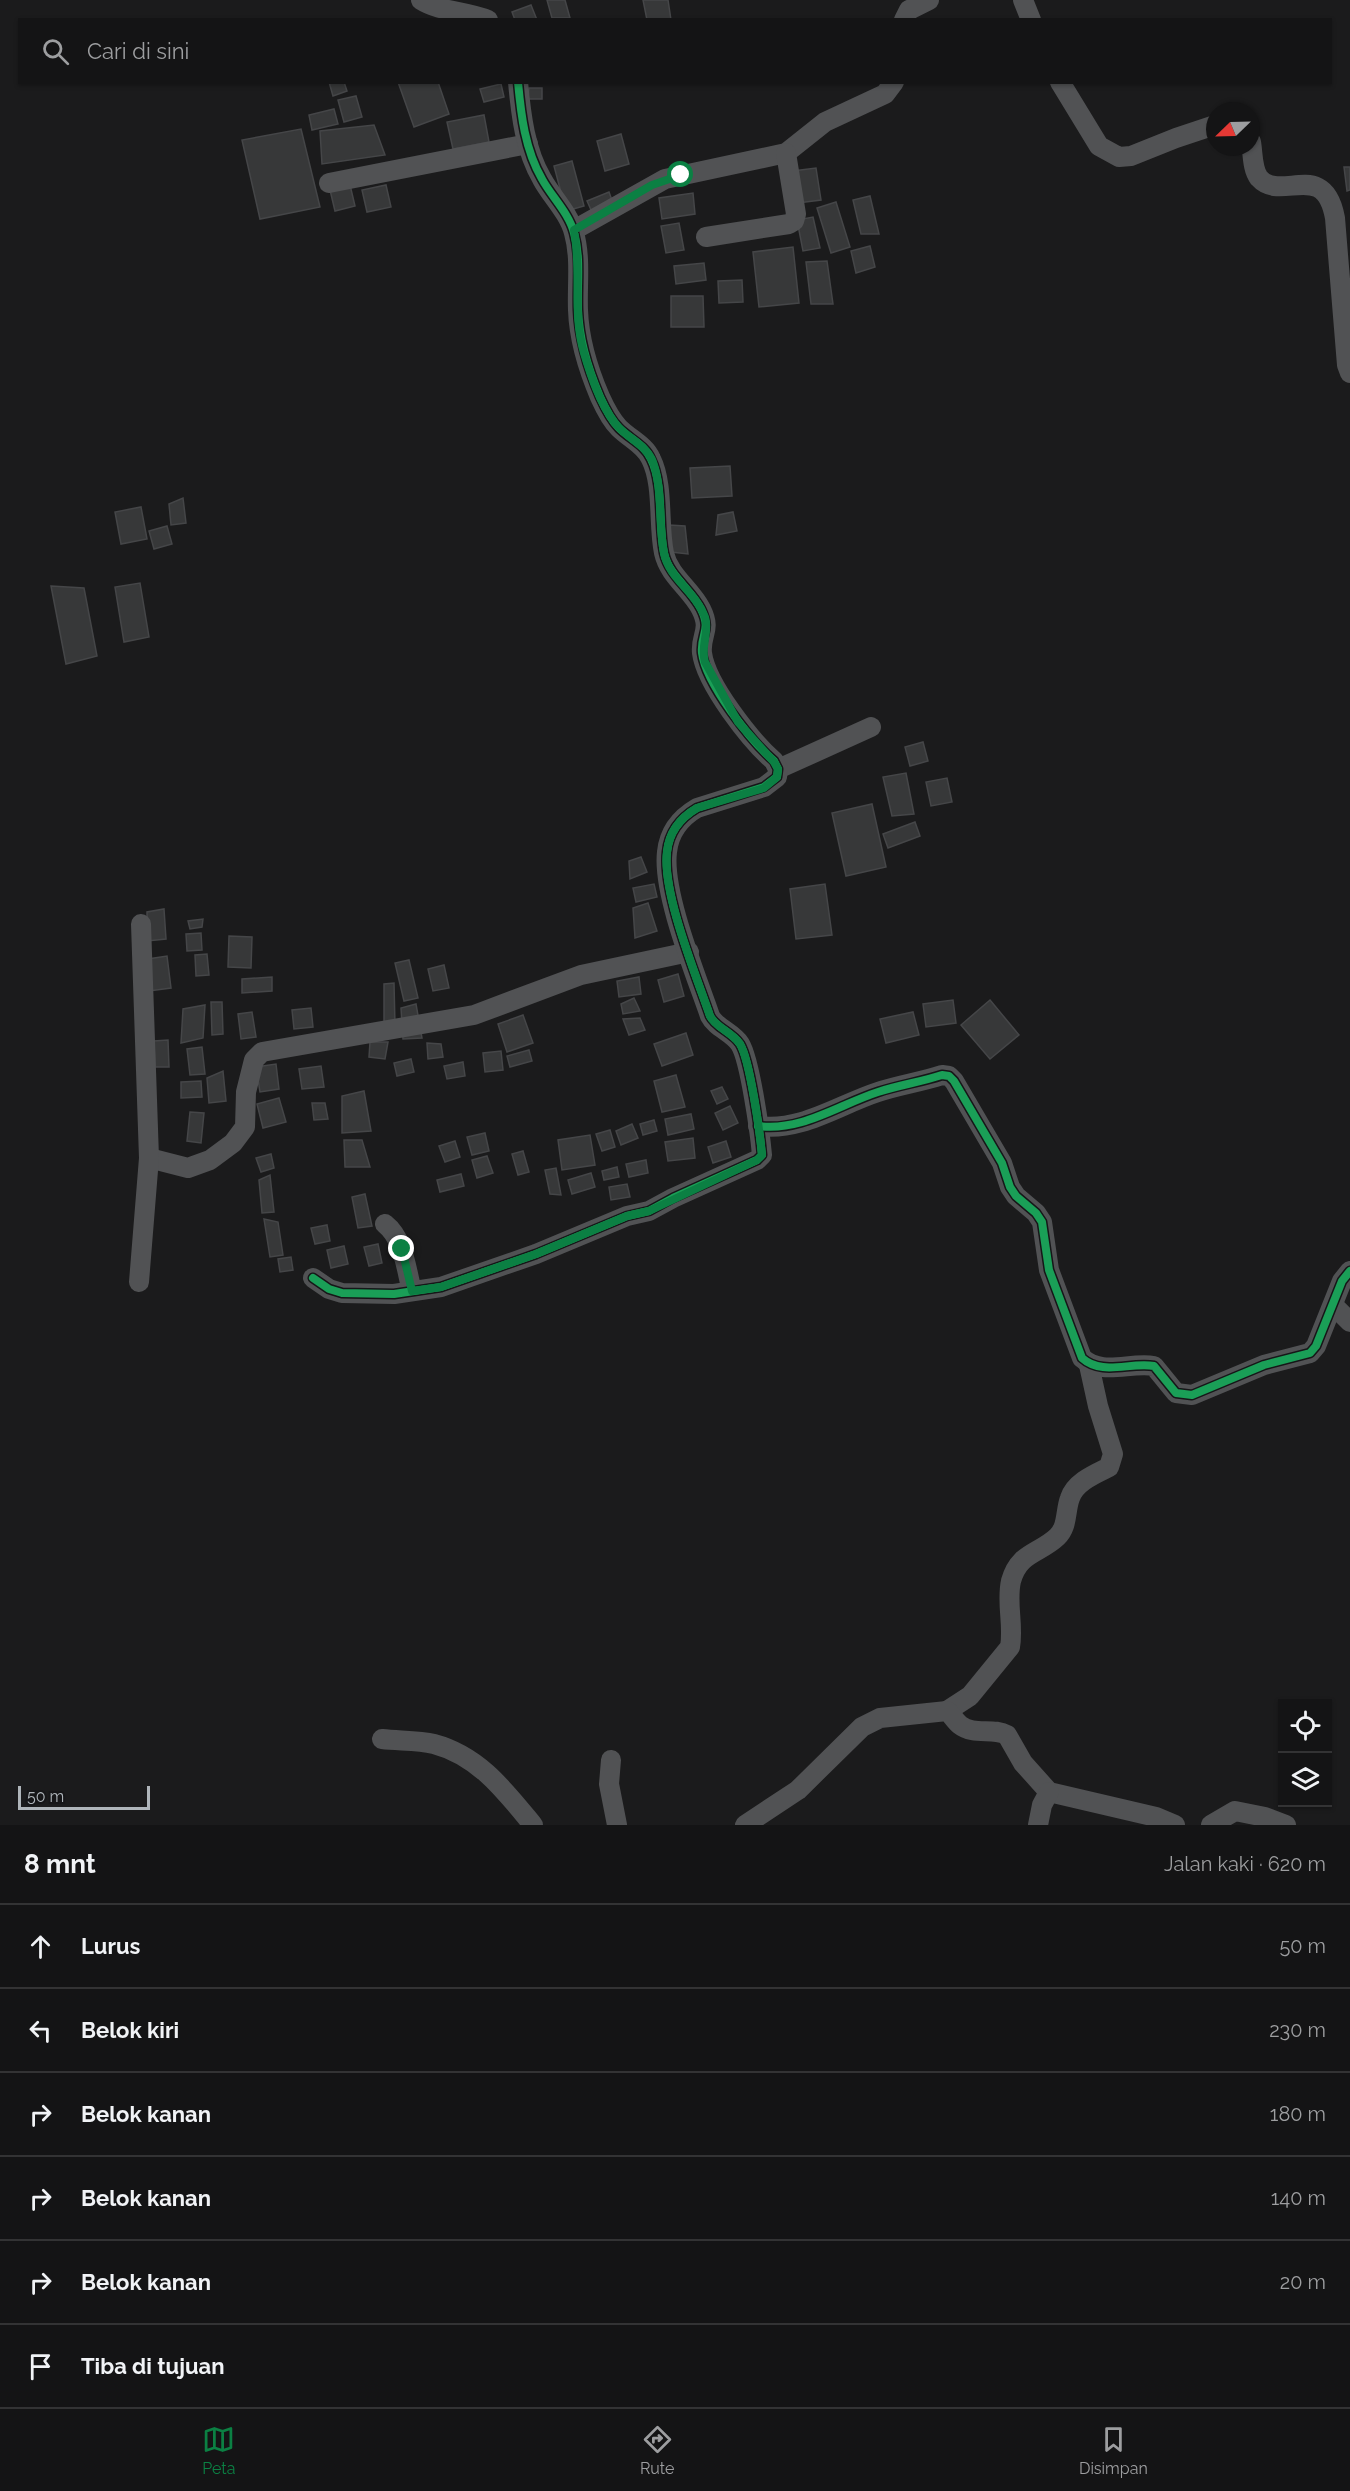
<!DOCTYPE html>
<html lang="id">
<meta charset="utf-8">
<style>
body{margin:0;font-family:Raleway,sans-serif;background:#212122;color:#f1f3f6}
.controls{position:absolute;right:18px;bottom:18px;display:grid;overflow:hidden;border-radius:0px;box-shadow:0 2px 4px #0004}
.controls button{width:54px;height:54px;display:grid;place-items:center;padding:0;border:0;border-bottom:2px solid #333334;background:#141415;color:#f1f3f6;font:30px sans-serif}
.compass{position:absolute;left:1206px;top:102px;width:54px;height:54px;border-radius:50%;background:#141415;box-shadow:0 2px 4px #0004;rotate:247deg}
.scale{position:absolute;left:18px;bottom:15px;width:132px;box-sizing:border-box;padding-left:6px;border:3px solid #afb5ba;border-top:0;font-size:16px;line-height:21px;white-space:nowrap;color:#afb5ba;-webkit-text-stroke:4px #161618;paint-order:stroke}
.stop{position:absolute;width:18px;height:18px;margin:-14px;border:4px solid #0b8043;border-radius:50%;background:#fff}
.stop.end{background:#0b8043;border-color:#fff;box-shadow:0 2px 6px #0008}
.list{margin:0;padding:0;list-style:none}
h2{display:flex;justify-content:space-between;align-items:center;height:78px;margin:0;padding:0 24px;font-size:26px}
h2 small{font-size:20px;font-weight:400;color:#9d9ea0}
.list li{display:grid;grid-template-columns:39px 1fr auto;gap:18px;align-items:center;box-sizing:border-box;height:84px;padding:0 24px;border-top:2px solid #333334}
.list b{display:block;font-size:22px;white-space:nowrap}
.list em{font-size:20px;font-style:normal;color:#9d9ea0}
.icon{flex:none;width:33px;height:33px;fill:none;stroke:currentColor;stroke-width:2;stroke-linecap:round;stroke-linejoin:round}
.map{position:relative;flex:none;width:1350px;height:1825px;overflow:hidden}
.search{position:absolute;background:#141415;box-shadow:0 2px 4px #0004;left:18px;right:18px;top:18px;height:66px;display:flex;align-items:center;gap:15px;box-sizing:border-box;padding:0 21px;border-radius:0px;color:#9d9ea0;font-size:22px}
.sheet{height:582px;background:#141415}
nav{display:flex;justify-content:space-around;align-items:center;box-sizing:border-box;height:84px;border-top:2px solid #333334;background:#141415;font-size:16px;color:#9d9ea0}
nav a{display:grid;justify-items:center;gap:3px}
nav .on{color:#0b8043}
.map>svg:first-child{display:block}
.building{fill:#373839;stroke:#454648;stroke-width:1.5}
.lines{fill:none;stroke-linecap:round;stroke-linejoin:round}
.minor{stroke:#515254;stroke-width:20}
.cycleway-casing{stroke:#161618;stroke-width:11}
.cycleway{stroke:#1a9f57;stroke-width:8}
.route{stroke:#0b8043;stroke-width:8}
</style>
<div class="map">
<svg width="1350" height="1825" viewBox="0 0 1350 1825">
<rect width="100%" height="100%" fill="#1b1b1c"/>
<g class="building">
<path d="M547,0H565L570,18H552Z"/>
<path d="M643,0H668L671,20H647Z"/>
<path d="M531,5L537,20H515L512,12Z"/>
<path d="M329,82H344L347,91L333,96Z"/>
<path d="M398,82H438L449,114L414,127Z"/>
<path d="M501,84L504,97L484,102L480,89Z"/>
<path d="M529,88H542V99H528Z"/>
<path d="M356,96L362,117L344,122L338,100Z"/>
<path d="M334,109L338,124L312,130L309,115Z"/>
<path d="M484,115L489,142L453,149L447,122Z"/>
<path d="M374,125L385,155L322,164L320,131Z"/>
<path d="M301,129L320,207L260,219L242,140Z"/>
<path d="M621,134L629,164L605,171L597,141Z"/>
<path d="M572,161L584,206L566,211L554,166Z"/>
<path d="M1344,167H1350V190L1347,191Z"/>
<path d="M816,168L821,200L798,203L793,171Z"/>
<path d="M350,185L355,206L335,211L330,190Z"/>
<path d="M386,185L391,207L367,212L362,190Z"/>
<path d="M609,192L613,203L592,212L587,201Z"/>
<path d="M693,193L695,214L662,219L659,198Z"/>
<path d="M870,196L879,234H861L853,200Z"/>
<path d="M836,202L850,247L831,253L817,208Z"/>
<path d="M813,217L820,248L803,251L797,220Z"/>
<path d="M679,223L684,250L666,253L661,226Z"/>
<path d="M870,246L875,267L856,273L851,251Z"/>
<path d="M793,247L799,303L759,307L753,252Z"/>
<path d="M827,261L833,304H811L806,262Z"/>
<path d="M704,263L706,280L676,284L674,266Z"/>
<path d="M742,280L743,302L719,303L718,281Z"/>
<path d="M671,296H703L704,327H671Z"/>
<path d="M730,466L732,496L692,498L690,468Z"/>
<path d="M183,498L186,523L171,525L169,504Z"/>
<path d="M141,507L147,539L121,544L115,512Z"/>
<path d="M733,512L737,531L716,535L718,515Z"/>
<path d="M669,525L685,526L688,554L671,552Z"/>
<path d="M167,526L172,544L154,549L149,531Z"/>
<path d="M140,583L149,637L124,642L115,587Z"/>
<path d="M51,586L84,588L97,656L66,664Z"/>
<path d="M923,742L928,761L910,766L905,747Z"/>
<path d="M906,773L914,814L892,816L883,777Z"/>
<path d="M947,778L952,802L931,806L926,782Z"/>
<path d="M872,804L886,867L846,876L832,813Z"/>
<path d="M915,822L920,836L888,848L883,834Z"/>
<path d="M641,857L647,872L630,879L629,861Z"/>
<path d="M654,884L657,897L636,902L633,888Z"/>
<path d="M825,884L832,935L796,939L790,889Z"/>
<path d="M648,903L657,931L635,938L633,908Z"/>
<path d="M164,909L166,939L147,941V912Z"/>
<path d="M203,919L202,927L190,929L188,921Z"/>
<path d="M201,933L202,950L187,951L186,934Z"/>
<path d="M229,936L252,937L251,968L228,967Z"/>
<path d="M207,954L209,975L196,976L195,955Z"/>
<path d="M167,956L171,988L149,991L148,959Z"/>
<path d="M409,960L418,998L404,1001L395,963Z"/>
<path d="M444,965L449,988L433,991L428,969Z"/>
<path d="M678,974L684,996L664,1002L658,980Z"/>
<path d="M272,977V991L242,993V979Z"/>
<path d="M639,977L641,994L619,997L617,981Z"/>
<path d="M394,983L395,1025L384,1026V984Z"/>
<path d="M634,998L640,1011L623,1014L621,1004Z"/>
<path d="M953,1000L956,1023L926,1027L923,1004Z"/>
<path d="M990,1000L1019,1035L990,1059L961,1025Z"/>
<path d="M211,1002H222L223,1034L212,1035Z"/>
<path d="M416,1004L422,1038L403,1039L401,1008Z"/>
<path d="M205,1005L203,1038L181,1043L183,1009Z"/>
<path d="M311,1008L313,1027L294,1029L292,1010Z"/>
<path d="M252,1012L256,1037L241,1039L238,1014Z"/>
<path d="M913,1012L919,1035L886,1043L880,1019Z"/>
<path d="M523,1015L533,1043L507,1052L498,1024Z"/>
<path d="M640,1018L645,1030L629,1035L623,1019Z"/>
<path d="M686,1033L693,1055L662,1066L654,1044Z"/>
<path d="M168,1040L169,1067H155L154,1041Z"/>
<path d="M370,1042H388L385,1059L369,1057Z"/>
<path d="M427,1043L441,1044L443,1057L428,1059Z"/>
<path d="M202,1047L205,1074L190,1075L187,1049Z"/>
<path d="M529,1050L532,1061L510,1067L507,1056Z"/>
<path d="M501,1051L503,1070L485,1072L483,1053Z"/>
<path d="M411,1059L414,1072L397,1076L394,1063Z"/>
<path d="M463,1062L465,1076L447,1079L444,1066Z"/>
<path d="M276,1064L279,1089L260,1092L256,1067Z"/>
<path d="M321,1066L324,1087L302,1089L299,1069Z"/>
<path d="M223,1071L226,1101L209,1103L207,1078Z"/>
<path d="M676,1075L685,1107L662,1112L654,1081Z"/>
<path d="M201,1081L202,1097L181,1098V1082Z"/>
<path d="M722,1087L728,1099L717,1104L711,1091Z"/>
<path d="M364,1091L371,1131L342,1133V1096Z"/>
<path d="M279,1098L286,1122L263,1128L257,1104Z"/>
<path d="M312,1103H325L328,1119L314,1120Z"/>
<path d="M730,1106L738,1123L723,1130L715,1113Z"/>
<path d="M190,1112L204,1113L201,1143L187,1141Z"/>
<path d="M691,1114L694,1129L668,1135L665,1119Z"/>
<path d="M654,1120L657,1131L643,1135L640,1124Z"/>
<path d="M632,1124L638,1138L621,1145L616,1131Z"/>
<path d="M610,1130L615,1147L602,1151L596,1134Z"/>
<path d="M485,1133L489,1151L472,1155L467,1137Z"/>
<path d="M590,1135L595,1165L562,1170L558,1140Z"/>
<path d="M693,1138L695,1158L668,1161L665,1142Z"/>
<path d="M344,1140H362L370,1167H345Z"/>
<path d="M455,1141L460,1157L445,1162L439,1146Z"/>
<path d="M726,1141L731,1157L713,1163L708,1147Z"/>
<path d="M523,1151L529,1172L518,1175L512,1154Z"/>
<path d="M271,1154L274,1168L261,1172L256,1158Z"/>
<path d="M487,1156L493,1173L477,1178L472,1160Z"/>
<path d="M646,1160L648,1173L629,1177L626,1164Z"/>
<path d="M617,1167L619,1177L604,1180L602,1171Z"/>
<path d="M556,1168L561,1195L550,1194L545,1170Z"/>
<path d="M591,1173L595,1187L572,1194L568,1180Z"/>
<path d="M461,1174L464,1186L440,1192L437,1180Z"/>
<path d="M270,1175L274,1212L262,1213L259,1180Z"/>
<path d="M627,1184L630,1197L611,1200L609,1187Z"/>
<path d="M365,1194L372,1226L358,1228L352,1197Z"/>
<path d="M264,1219L278,1222L283,1255L270,1257Z"/>
<path d="M327,1225L330,1241L315,1244L311,1228Z"/>
<path d="M378,1244L382,1263L369,1266L364,1247Z"/>
<path d="M344,1246L348,1264L331,1268L327,1250Z"/>
<path d="M291,1257L293,1270L280,1272L278,1259Z"/>
</g>
<g class="lines">
<g class="minor">
<path d="M421,0C440,12 466,11 488,20"/>
<path d="M1023,0L1031,20"/>
<path d="M904,20L909,10L929,0"/>
<path d="M1060,82L1099,146L1119,157L1131,156L1176,138L1215,125"/>
<path d="M1251,142C1253,153 1252,169 1259,178C1281,203 1324,158 1335,218L1347,365L1350,373"/>
<path d="M329,183L528,144"/>
<path d="M574,230L665,179L786,153L825,122L885,94L894,82"/>
<path d="M706,237L789,224L794,221L796,214L786,153"/>
<path d="M778,769L871,727"/>
<path d="M758,1126C801,1132 838,1105 878,1092C899,1085 921,1082 942,1075L949,1076L954,1081L1002,1163L1010,1187L1016,1196L1036,1213L1042,1222L1049,1270L1082,1358C1102,1376 1129,1362 1154,1366L1176,1393L1192,1395L1264,1365L1310,1353L1316,1346L1342,1281L1350,1271"/>
<path d="M149,1158L188,1168L210,1160L233,1143L245,1127L246,1092L254,1060L262,1052L474,1015L581,975L689,952"/>
<path d="M385,1224C404,1239 406,1269 412,1291"/>
<path d="M313,1278L329,1289L342,1293L394,1294L441,1287L536,1254L627,1216L649,1211L673,1198L757,1160L762,1155C760,1133 750,1060 740,1044C732,1032 716,1028 710,1016C696,975 662,893 667,852C669,832 680,818 697,808L764,787L777,777L778,769L774,761C751,741 706,684 702,653C700,634 712,631 701,609C691,589 669,576 664,553C658,525 664,485 651,459C645,445 630,439 619,428C611,420 605,408 600,397C588,369 579,340 578,310C577,284 581,258 574,233C569,213 551,196 542,179C525,150 521,115 518,82"/>
<path d="M139,1282L149,1158L141,924"/>
<path d="M1333,1305L1350,1322"/>
<path d="M947,1711L970,1696L1010,1647C1014,1625 1006,1603 1011,1581C1019,1552 1039,1554 1057,1537C1068,1527 1065,1511 1070,1498C1075,1482 1095,1474 1109,1467L1113,1454L1098,1406L1089,1365"/>
<path d="M382,1739C399,1741 418,1740 434,1744C479,1756 505,1791 533,1825"/>
<path d="M611,1760L609,1784L617,1825"/>
<path d="M745,1825L798,1790L862,1727L880,1718L947,1711C952,1715 955,1721 960,1725C974,1736 993,1727 1007,1735L1023,1763L1049,1792L1156,1817L1175,1825"/>
<path d="M1038,1825L1042,1805L1049,1792"/>
<path d="M1211,1825L1235,1811L1265,1817L1286,1825"/>
</g>
<g class="cycleway-casing">
<g id="cycleway">
<path d="M758,1126C801,1132 838,1105 878,1092C899,1085 921,1082 942,1075L949,1076L954,1081L1002,1163L1010,1187L1016,1196L1036,1213L1042,1222L1049,1270L1082,1358C1102,1376 1129,1362 1154,1366L1176,1393L1192,1395L1264,1365L1310,1353L1316,1346L1342,1281L1350,1271"/>
<path d="M313,1278L329,1289L342,1293L394,1294L441,1287L536,1254L627,1216L649,1211L673,1198L757,1160L762,1155C760,1133 750,1060 740,1044C732,1032 716,1028 710,1016C696,975 662,893 667,852C669,832 680,818 697,808L764,787L777,777L778,769L774,761C751,741 706,684 702,653C700,634 712,631 701,609C691,589 669,576 664,553C658,525 664,485 651,459C645,445 630,439 619,428C611,420 605,408 600,397C588,369 579,340 578,310C577,284 581,258 574,233C569,213 551,196 542,179C525,150 521,115 518,82"/>
</g>
</g>
<use href="#cycleway" class="cycleway"/>
</g>
<g class="lines">
<path class="route" d="M402,1249L412,1291L441,1287L536,1254L627,1216L649,1211L757,1160L762,1155C760,1134 750,1060 740,1044C732,1032 716,1028 710,1016C696,975 662,893 667,852C669,832 680,818 697,808L764,788L777,777L778,769L774,762L738,722L705,662C700,646 710,632 705,617C696,592 669,579 664,553C658,523 663,490 653,462C646,444 626,438 615,423C600,404 591,376 584,353C572,313 582,271 574,230L652,185L681,175"/>
</g>
</svg>
<div class="controls">
<button><svg class="icon" aria-label="locate" viewBox="0 0 24 24"><circle cx="12" cy="12" r="6"/><path d="M12 2v4M12 18v4M2 12h4M18 12h4"/></svg></button>
<button><svg class="icon" aria-label="layers" viewBox="0 0 24 24"><path d="M12 4l9 5-9 5-9-5zM3 14l9 5 9-5"/></svg></button>
</div>
<svg class="compass" viewBox="-18 -18 36 36"><path d="M0-13l5 13h-10z" fill="#e53935"/><path d="M0 13l5-13h-10z" fill="#9d9ea0"/></svg>
<div class="scale">50 m</div>
<div class="stop" style="left:681px;top:175px"></div>
<div class="stop end" style="left:402px;top:1249px"></div>
<div class="search"><svg class="icon" aria-label="search" viewBox="0 0 24 24"><circle cx="10" cy="10" r="6"/><path d="M15 15l6 6"/></svg>Cari di sini</div>
</div>
<section class="sheet">
<h2>8 mnt<small>Jalan kaki · 620 m</small></h2>
<ul class="list">
<li><svg class="icon" aria-label="ahead" viewBox="0 0 24 24"><path d="M12 20V5M6 11l6-6 6 6"/></svg><div><b>Lurus</b></div><em>50 m</em></li>
<li><svg class="icon" aria-label="left" viewBox="0 0 24 24"><path d="M17 20v-9H6M10 6l-5 5 5 5"/></svg><div><b>Belok kiri</b></div><em>230 m</em></li>
<li><svg class="icon" aria-label="right" viewBox="0 0 24 24"><path d="M7 20v-9h11M14 6l5 5-5 5"/></svg><div><b>Belok kanan</b></div><em>180 m</em></li>
<li><svg class="icon" aria-label="right" viewBox="0 0 24 24"><path d="M7 20v-9h11M14 6l5 5-5 5"/></svg><div><b>Belok kanan</b></div><em>140 m</em></li>
<li><svg class="icon" aria-label="right" viewBox="0 0 24 24"><path d="M7 20v-9h11M14 6l5 5-5 5"/></svg><div><b>Belok kanan</b></div><em>20 m</em></li>
<li><svg class="icon" aria-label="arrive" viewBox="0 0 24 24"><path d="M6 21V4h12l-3 4 3 4H6"/></svg><div><b>Tiba di tujuan</b></div></li>
</ul>
</section>
<nav>
<a class="on"><svg class="icon" aria-label="map" viewBox="0 0 24 24"><path d="M3 6l6-2 6 2 6-2v14l-6 2-6-2-6 2zM9 4v14M15 6v14"/></svg>Peta</a>
<a><svg class="icon" aria-label="directions" viewBox="0 0 24 24"><path d="M12 3l9 9-9 9-9-9zM9 14v-3h6M13 9l2 2-2 2"/></svg>Rute</a>
<a><svg class="icon" aria-label="saved" viewBox="0 0 24 24"><path d="M7 4h10v16l-5-4-5 4z"/></svg>Disimpan</a>
</nav>
